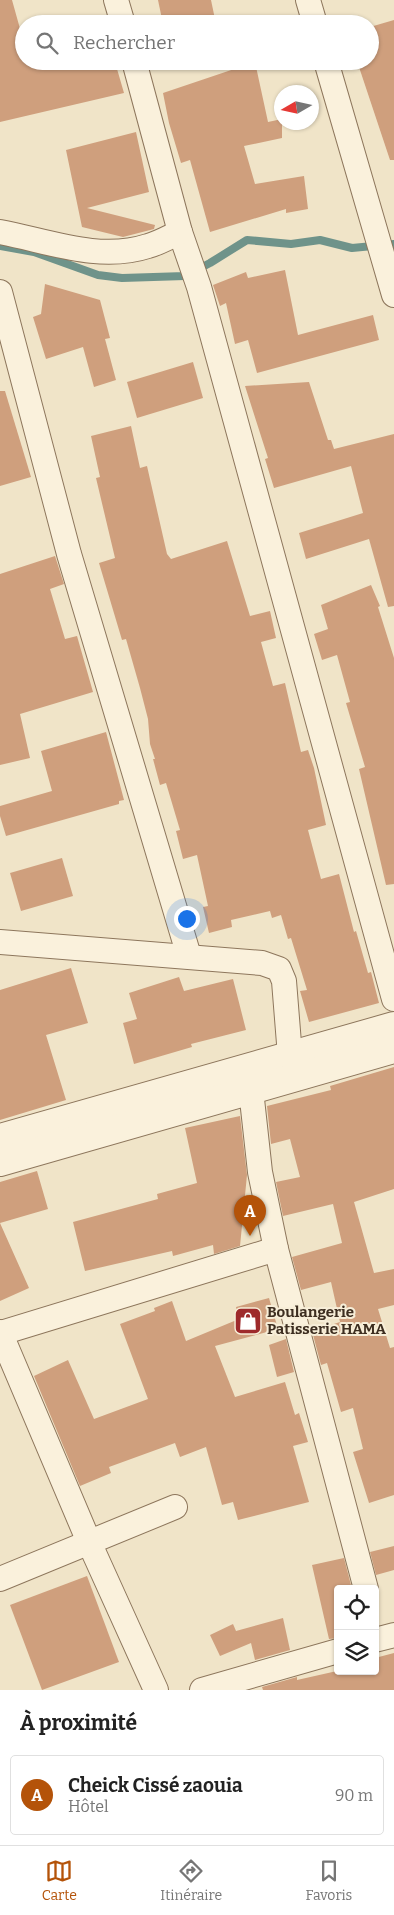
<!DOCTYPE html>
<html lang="fr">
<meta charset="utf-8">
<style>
body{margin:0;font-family:Bitter,serif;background:#f6f6f6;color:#222}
.controls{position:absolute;right:15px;bottom:15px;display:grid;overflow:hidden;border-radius:5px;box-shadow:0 1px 4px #0004}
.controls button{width:45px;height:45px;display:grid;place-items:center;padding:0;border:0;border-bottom:1px solid #e0e0e0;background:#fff;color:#222;font:25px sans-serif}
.compass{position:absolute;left:274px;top:85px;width:45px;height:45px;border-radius:50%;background:#fff;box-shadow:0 1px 4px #0004;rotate:261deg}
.you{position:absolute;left:186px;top:918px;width:18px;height:18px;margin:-12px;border:4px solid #fff;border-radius:50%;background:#1a73e8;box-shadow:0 0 0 8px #1a73e833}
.badge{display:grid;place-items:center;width:32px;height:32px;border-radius:50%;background:#b45309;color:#fff;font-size:16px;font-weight:700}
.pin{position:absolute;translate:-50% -41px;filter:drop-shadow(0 1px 2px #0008)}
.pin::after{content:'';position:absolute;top:26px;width:18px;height:15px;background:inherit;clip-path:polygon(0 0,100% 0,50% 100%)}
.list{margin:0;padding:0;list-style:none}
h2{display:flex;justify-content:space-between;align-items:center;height:65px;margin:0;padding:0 20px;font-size:21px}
h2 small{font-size:16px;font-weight:400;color:#767676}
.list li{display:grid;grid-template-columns:32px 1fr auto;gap:15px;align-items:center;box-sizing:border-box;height:80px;margin:0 10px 10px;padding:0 10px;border:1px solid #e0e0e0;border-radius:5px}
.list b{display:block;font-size:19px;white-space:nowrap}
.list p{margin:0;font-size:16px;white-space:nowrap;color:#767676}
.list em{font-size:16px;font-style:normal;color:#767676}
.icon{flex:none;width:28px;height:28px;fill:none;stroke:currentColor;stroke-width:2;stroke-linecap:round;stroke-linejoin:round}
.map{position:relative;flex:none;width:394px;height:1690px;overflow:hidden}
.search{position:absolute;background:#fff;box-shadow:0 1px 4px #0004;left:15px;right:15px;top:15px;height:55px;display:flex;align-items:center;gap:12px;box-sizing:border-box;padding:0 18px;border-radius:28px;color:#767676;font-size:19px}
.sheet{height:155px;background:#fff}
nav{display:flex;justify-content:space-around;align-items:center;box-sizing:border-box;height:70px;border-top:1px solid #e0e0e0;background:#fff;font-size:14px;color:#767676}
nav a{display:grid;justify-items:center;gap:2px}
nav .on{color:#b45309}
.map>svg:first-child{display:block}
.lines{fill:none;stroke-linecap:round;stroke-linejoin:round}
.stream{stroke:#6f938a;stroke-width:8}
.building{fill:#cf9f7d}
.minor-casing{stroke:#8d765c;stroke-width:26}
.tertiary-casing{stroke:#8d765c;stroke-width:30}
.minor{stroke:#faf1dc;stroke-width:24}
.tertiary{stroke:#faf1dc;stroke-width:28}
.labels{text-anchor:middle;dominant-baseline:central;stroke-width:4;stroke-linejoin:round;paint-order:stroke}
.poi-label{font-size:15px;font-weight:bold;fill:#3d2e20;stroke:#f7eed8;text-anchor:start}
</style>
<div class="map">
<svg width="394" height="1690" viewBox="0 0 394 1690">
<rect width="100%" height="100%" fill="#f0e4c8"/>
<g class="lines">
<path class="stream" d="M0,246L34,252L98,275L122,278L185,276L210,263L247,240L291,244L320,240L352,248L394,244"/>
</g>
<g class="building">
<path d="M0,0H12L24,43V61L115,62L124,93L0,122Z"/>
<path d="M158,0H211L216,24H163Z"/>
<path d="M394,20V160H390L357,61H370V27Z"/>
<path d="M255,62L268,122L282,119V138L244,146L255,184L304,176L308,209L286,213V209L210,232L190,160L181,163L169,123L163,93Z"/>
<path d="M136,132L149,192L87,208L155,225L154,229L123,237L82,227L66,150Z"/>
<path d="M285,270L298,335L373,315L379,340L257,373L248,340L235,344L226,303L220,306L213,285L246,272L248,278Z"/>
<path d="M45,284L100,300L110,338L105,339L116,380L94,387L83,347L46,359L33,317L41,314Z"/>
<path d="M193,362L203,398L137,418L127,382Z"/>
<path d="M309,382L328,440H331L334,449L394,434V606L388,607L369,539L306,559L299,533L363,513L351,466L274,488L265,459L268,458L245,386Z"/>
<path d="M0,391H5L31,477L0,486Z"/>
<path d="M131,426L140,468L147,466L167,554L171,559L227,541L250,616L270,611L276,638L261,642L273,686L285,683L301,752L308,750L314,768L326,825L308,830L321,879L339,874L354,932L356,931L368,973L371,972L379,1003L309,1022L300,991L307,990L291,938L288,939L281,915L272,918L270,911L231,920L232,927L209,933L203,907L208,906L197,855L183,859L176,831L180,830L166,783L160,785L153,759H155L150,744L148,719L140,688L126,639L122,640L99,563L115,558L96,478L100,477L91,436Z"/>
<path d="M55,556L64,584L50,589L65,639L77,636L93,692L20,714L30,758L0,765V574Z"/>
<path d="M371,585L380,606L378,607L394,658V884L386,885L359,769L365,767L346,703L350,702L337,655L322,660L314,634L328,629L321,605Z"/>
<path d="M106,732L124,800L119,801V804L6,836L0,816V806L52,791L41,751Z"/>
<path d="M62,858L73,896L21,911L10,873Z"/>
<path d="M71,968L88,1023L46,1035L66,1100L0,1120V990Z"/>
<path d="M179,977L184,991L233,979L246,1030L191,1044L192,1047L134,1064L123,1023L137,1019L129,993Z"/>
<path d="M394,1067V1189L354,1202L374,1273L394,1269V1305L378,1309L390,1348L394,1347V1495L369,1503L353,1452L363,1449L353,1408L341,1412L327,1363L321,1365L312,1331L340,1322L331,1282L301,1290L292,1257L342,1243L333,1204L283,1216L276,1182L300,1177L290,1139L271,1144L267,1106L331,1090L330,1086Z"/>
<path d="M240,1116L247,1175L240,1246L214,1254L213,1245L173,1256L172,1251L85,1271L73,1222L158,1199L157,1194L197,1183L185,1128Z"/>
<path d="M37,1171L48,1209L0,1223L29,1288L0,1301V1182Z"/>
<path d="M269,1298L278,1329L215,1346L235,1397L285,1382L295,1415L299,1413L308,1442L293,1446L309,1502L238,1520L233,1502L222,1505L206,1447L180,1457L175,1443L109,1467L111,1473L80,1486L34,1376L68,1360L94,1419L148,1399L120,1324L155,1311L154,1308L172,1301L186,1341L239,1319L236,1307Z"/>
<path d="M286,1339L294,1372L277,1377L269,1345Z"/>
<path d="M394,1546V1570L376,1575L370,1552Z"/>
<path d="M344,1558L352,1589H338V1638L329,1639L312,1565Z"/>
<path d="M87,1576L119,1662L42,1690L10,1605Z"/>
<path d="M283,1618L290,1650L255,1660L251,1643L220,1656L210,1635L233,1624L236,1631Z"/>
<path d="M394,1653V1690H263L262,1687L297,1677V1680L337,1671H375V1658Z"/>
</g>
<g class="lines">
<g class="minor-casing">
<g id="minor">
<path d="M116,0L123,24"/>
<path d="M308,0L315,24"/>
<path d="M134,61L180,232L199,287L394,999"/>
<path d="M326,61L394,295"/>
<path d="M0,232C48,241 99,262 148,246C159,243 169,237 180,232"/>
<path d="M0,292L69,554L189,956"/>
<path d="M0,942L262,963L279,969L284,981L290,1056"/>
<path d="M249,1072L260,1172L276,1249L366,1589"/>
<path d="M0,1332L89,1542L156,1690"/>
<path d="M1,1333L276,1249"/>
<path d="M0,1579L175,1507"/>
<path d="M375,1640L394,1635"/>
<path d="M202,1690L338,1651"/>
</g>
</g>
<g class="tertiary-casing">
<g id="tertiary">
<path d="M0,1138L394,1026"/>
<path d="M0,1162L394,1049"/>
</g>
</g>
<use href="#minor" class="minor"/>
<use href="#tertiary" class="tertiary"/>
</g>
<defs>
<g id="shop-square" transform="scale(1.4375)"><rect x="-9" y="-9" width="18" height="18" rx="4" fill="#9e2a2b" stroke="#f7eed8"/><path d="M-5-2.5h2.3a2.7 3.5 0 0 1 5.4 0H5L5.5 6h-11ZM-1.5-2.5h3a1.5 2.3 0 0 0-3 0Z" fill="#fff"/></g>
</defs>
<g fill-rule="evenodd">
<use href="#shop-square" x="248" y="1321"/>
</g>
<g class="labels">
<g class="poi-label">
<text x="267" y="1312">Boulangerie<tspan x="267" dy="17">Patisserie HAMA</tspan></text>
</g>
</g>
</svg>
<div class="controls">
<button><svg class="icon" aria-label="locate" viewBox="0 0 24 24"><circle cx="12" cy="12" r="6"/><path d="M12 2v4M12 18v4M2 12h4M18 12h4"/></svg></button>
<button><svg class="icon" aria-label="layers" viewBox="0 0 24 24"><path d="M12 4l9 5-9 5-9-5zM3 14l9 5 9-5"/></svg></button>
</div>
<svg class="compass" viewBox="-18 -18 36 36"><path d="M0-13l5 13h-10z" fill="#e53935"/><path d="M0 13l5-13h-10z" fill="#767676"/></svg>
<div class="you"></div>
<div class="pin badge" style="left:250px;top:1236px">A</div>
<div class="search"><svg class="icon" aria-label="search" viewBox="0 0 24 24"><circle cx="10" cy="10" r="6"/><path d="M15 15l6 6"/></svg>Rechercher</div>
</div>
<section class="sheet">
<h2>À proximité<small></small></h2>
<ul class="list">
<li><span class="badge">A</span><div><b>Cheick Cissé zaouia</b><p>Hôtel</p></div><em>90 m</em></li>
</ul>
</section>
<nav>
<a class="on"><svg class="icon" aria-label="map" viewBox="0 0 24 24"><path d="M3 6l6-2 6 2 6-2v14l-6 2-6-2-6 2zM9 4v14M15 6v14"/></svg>Carte</a>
<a><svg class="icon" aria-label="directions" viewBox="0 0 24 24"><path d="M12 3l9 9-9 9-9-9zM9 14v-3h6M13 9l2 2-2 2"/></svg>Itinéraire</a>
<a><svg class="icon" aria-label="saved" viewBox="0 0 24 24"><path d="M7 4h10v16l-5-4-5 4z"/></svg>Favoris</a>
</nav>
